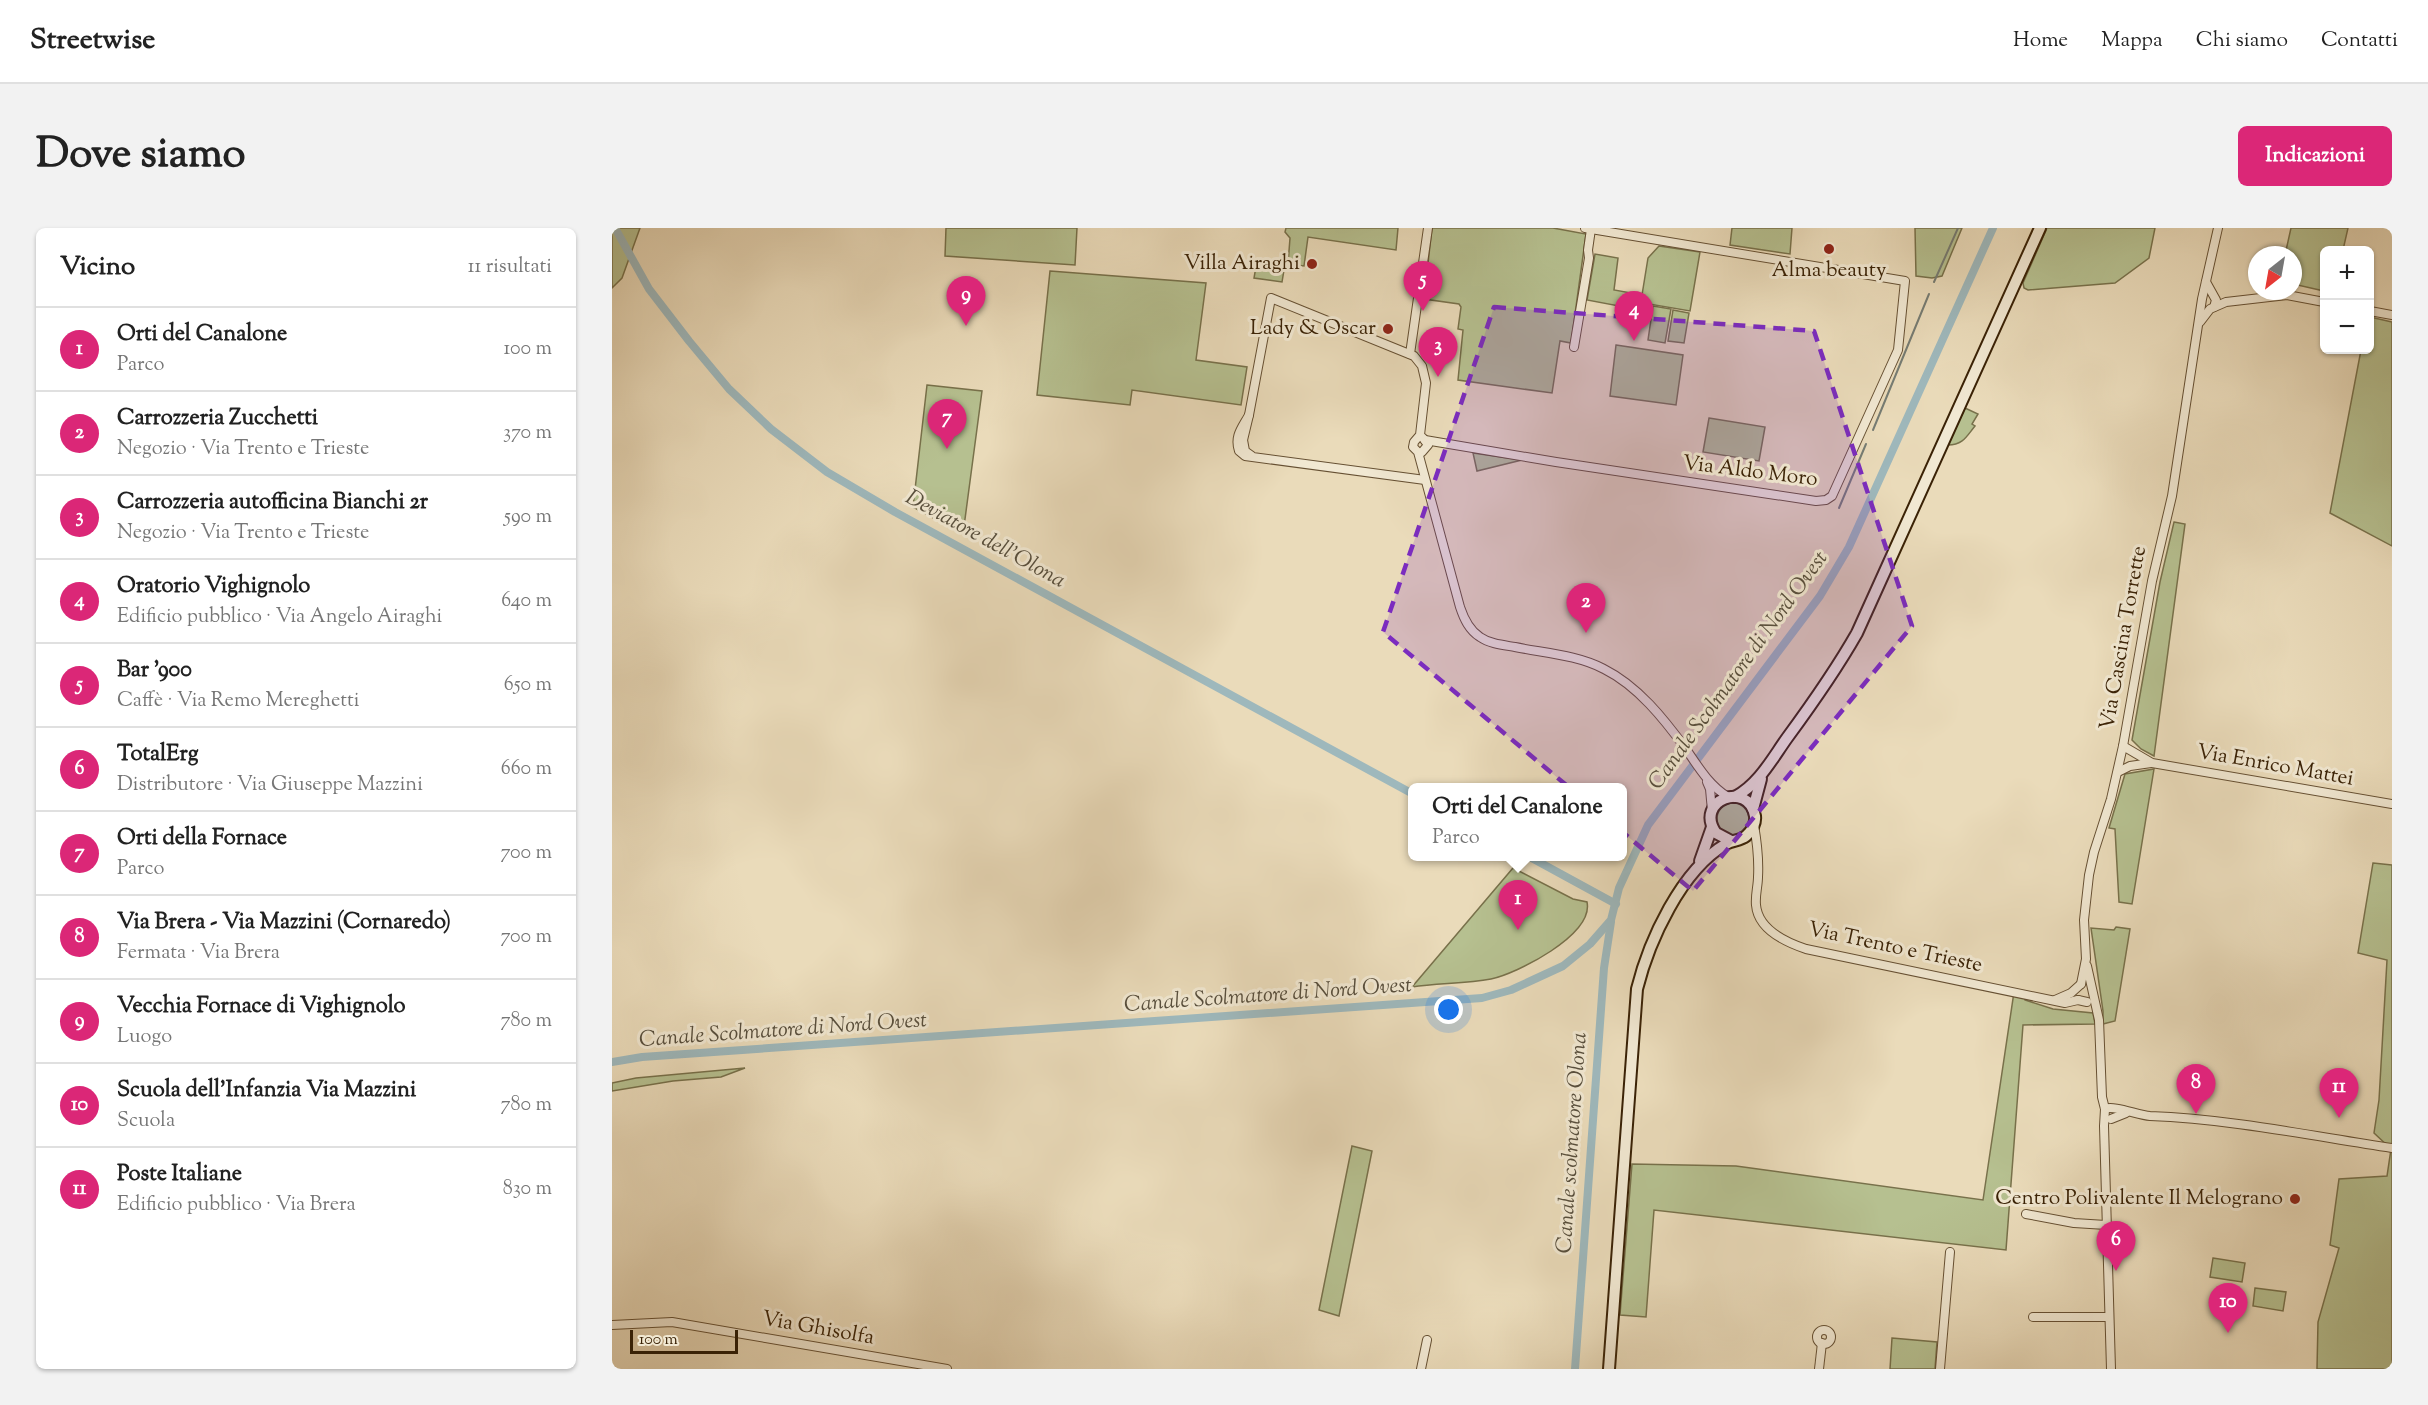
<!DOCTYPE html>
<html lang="it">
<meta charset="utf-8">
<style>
body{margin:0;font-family:"Sorts Mill Goudy",serif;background:#f2f2f2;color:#222}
.controls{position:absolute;right:18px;top:18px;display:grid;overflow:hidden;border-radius:9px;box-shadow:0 2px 4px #0004}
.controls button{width:54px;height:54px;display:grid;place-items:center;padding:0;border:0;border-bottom:2px solid #e0e0e0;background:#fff;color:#222;font:30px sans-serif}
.compass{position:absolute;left:1636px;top:18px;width:54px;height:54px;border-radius:50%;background:#fff;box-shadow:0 2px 4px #0004;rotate:211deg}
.scale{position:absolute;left:18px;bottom:15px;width:108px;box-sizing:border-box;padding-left:6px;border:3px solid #3a2206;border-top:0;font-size:16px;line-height:21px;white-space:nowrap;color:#3a2206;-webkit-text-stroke:4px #f1e8d2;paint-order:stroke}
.you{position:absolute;left:837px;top:782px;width:21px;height:21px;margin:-15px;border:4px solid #fff;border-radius:50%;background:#1a73e8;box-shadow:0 0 0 9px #1a73e833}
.badge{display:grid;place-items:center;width:39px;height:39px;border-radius:50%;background:#db2777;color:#fff;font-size:20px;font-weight:700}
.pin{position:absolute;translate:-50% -50px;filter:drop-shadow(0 2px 3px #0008)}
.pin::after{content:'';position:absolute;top:32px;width:21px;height:18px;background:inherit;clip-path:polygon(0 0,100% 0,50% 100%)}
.popup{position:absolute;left:796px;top:555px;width:219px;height:78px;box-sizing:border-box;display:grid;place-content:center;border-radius:9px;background:#fff;filter:drop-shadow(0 2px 4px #0005);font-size:20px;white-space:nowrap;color:#767676}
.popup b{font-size:22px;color:#222}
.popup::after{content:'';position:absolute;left:50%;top:100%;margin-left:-12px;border:12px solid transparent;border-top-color:#fff}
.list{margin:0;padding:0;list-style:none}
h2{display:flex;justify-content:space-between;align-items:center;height:78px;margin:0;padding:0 24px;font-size:26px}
h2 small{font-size:20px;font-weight:400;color:#767676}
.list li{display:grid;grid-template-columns:39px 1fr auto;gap:18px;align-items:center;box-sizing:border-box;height:84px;padding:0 24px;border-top:2px solid #e0e0e0}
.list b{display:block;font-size:22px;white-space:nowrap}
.list p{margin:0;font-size:20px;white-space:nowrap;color:#767676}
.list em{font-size:20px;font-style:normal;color:#767676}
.map{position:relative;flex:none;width:1780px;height:1141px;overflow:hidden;border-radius:9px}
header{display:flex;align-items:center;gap:36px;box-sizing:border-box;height:84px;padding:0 30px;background:#fff;border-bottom:2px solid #e0e0e0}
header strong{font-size:28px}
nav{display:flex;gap:33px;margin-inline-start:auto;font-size:21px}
.intro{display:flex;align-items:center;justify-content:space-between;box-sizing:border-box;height:144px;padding:0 36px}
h1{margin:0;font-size:42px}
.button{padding:15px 27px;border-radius:9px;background:#db2777;color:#fff;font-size:21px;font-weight:700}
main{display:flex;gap:36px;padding:0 36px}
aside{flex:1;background:#fff;border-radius:9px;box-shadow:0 2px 4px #0004}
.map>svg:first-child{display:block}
.green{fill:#b6c090;stroke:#78714b;stroke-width:1.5}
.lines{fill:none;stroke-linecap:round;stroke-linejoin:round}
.stream{stroke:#767c73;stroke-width:2}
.canal{stroke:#9eb8bc;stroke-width:8}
.street-casing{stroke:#665033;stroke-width:10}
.secondary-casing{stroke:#3a2206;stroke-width:14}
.street{stroke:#f1e8d2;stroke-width:8}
.secondary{stroke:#f1e8d2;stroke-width:10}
.marked{fill:#7b2cbf;fill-opacity:0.2;stroke:#7b2cbf;stroke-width:4.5;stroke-dasharray:12 8;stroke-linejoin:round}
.poi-dot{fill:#8f2418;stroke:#f1e8d2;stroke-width:2}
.labels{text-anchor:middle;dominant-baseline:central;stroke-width:6;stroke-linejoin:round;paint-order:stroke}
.poi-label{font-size:21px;fill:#3a2206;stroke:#f1e8d2;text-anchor:end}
.street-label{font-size:21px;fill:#3a2206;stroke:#f1e8d2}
.water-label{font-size:22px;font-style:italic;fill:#584f3d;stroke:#f1e8d2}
</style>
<header>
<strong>Streetwise</strong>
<nav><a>Home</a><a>Mappa</a><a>Chi siamo</a><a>Contatti</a></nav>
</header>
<div class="intro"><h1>Dove siamo</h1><a class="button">Indicazioni</a></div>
<main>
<aside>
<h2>Vicino<small>11 risultati</small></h2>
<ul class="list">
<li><span class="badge">1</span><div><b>Orti del Canalone</b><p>Parco</p></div><em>100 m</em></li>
<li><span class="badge">2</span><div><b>Carrozzeria Zucchetti</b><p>Negozio · Via Trento e Trieste</p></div><em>370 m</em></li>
<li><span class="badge">3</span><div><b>Carrozzeria autofficina Bianchi 2r</b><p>Negozio · Via Trento e Trieste</p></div><em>590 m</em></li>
<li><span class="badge">4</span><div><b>Oratorio Vighignolo</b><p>Edificio pubblico · Via Angelo Airaghi</p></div><em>640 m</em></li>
<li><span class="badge">5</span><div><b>Bar '900</b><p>Caffè · Via Remo Mereghetti</p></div><em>650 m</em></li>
<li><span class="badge">6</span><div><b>TotalErg</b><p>Distributore · Via Giuseppe Mazzini</p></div><em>660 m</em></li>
<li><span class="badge">7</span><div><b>Orti della Fornace</b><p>Parco</p></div><em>700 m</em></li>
<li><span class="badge">8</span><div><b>Via Brera - Via Mazzini (Cornaredo)</b><p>Fermata · Via Brera</p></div><em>700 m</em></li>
<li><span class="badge">9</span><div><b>Vecchia Fornace di Vighignolo</b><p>Luogo</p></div><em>780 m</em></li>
<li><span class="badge">10</span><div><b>Scuola dell'Infanzia Via Mazzini</b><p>Scuola</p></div><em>780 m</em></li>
<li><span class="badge">11</span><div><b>Poste Italiane</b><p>Edificio pubblico · Via Brera</p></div><em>830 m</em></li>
</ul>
</aside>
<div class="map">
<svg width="1780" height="1141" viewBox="0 0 1780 1141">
<rect width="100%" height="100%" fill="#eadbba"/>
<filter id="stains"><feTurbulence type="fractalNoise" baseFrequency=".00333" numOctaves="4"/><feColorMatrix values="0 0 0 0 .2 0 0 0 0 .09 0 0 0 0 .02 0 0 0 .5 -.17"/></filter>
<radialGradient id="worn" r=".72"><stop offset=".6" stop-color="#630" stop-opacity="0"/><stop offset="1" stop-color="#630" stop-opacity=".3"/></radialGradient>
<g class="green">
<path d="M0,0H28L10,50L0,60Z"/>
<path d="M334,0H465L463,37L333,28Z"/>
<path d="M674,0H786L784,22L696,9L692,38L676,36L678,10L673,4Z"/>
<path d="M820,0H941L974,6L959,115L948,113L940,165L846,152L851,102L846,101L849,79L847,76L812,71Z"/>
<path d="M1120,0H1180L1178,26L1118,17Z"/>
<path d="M1303,0H1350L1330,48L1320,50L1304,48Z"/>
<path d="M1435,0H1543L1537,30L1503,55L1416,62L1412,60L1411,55Z"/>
<path d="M1679,0H1736L1731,22H1712V63L1681,56V27H1673Z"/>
<path d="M1047,18L1088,24L1078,83L1014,72L1012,79L975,72L983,26L1006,30L1002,62L1030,67L1036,30Z"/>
<path d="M645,33L673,36L670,54L642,50Z"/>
<path d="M438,43L594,55L584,132L635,139L629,177L520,162L518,177L425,167Z"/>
<path d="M1041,78L1059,81L1053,115L1036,112Z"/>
<path d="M1061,82L1077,85L1072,115L1056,113Z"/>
<path d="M1758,89L1780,94V318L1718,285L1749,122H1758Z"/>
<path d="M1004,117L1071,127L1064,177L998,168Z"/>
<path d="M315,157L370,163L351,306L301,279Z"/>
<path d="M1353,180L1366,186L1360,196L1363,198C1354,209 1351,217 1336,217Z"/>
<path d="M1097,190L1153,199L1147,233L1091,224Z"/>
<path d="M861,225L910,232L865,243Z"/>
<path d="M1562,294L1573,296L1542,528L1529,521L1520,512L1548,354Z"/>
<path d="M1542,541L1520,676L1507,674L1503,601L1497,600L1513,546Z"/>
<circle cx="1121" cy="591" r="16"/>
<path d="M1761,635L1780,637V1141H1705L1706,1094L1727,1020L1718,1017L1727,951L1775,948L1779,921L1762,905L1767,872L1775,732L1746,725Z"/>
<path d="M901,640L961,671L975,674C982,707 904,746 879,751C853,756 826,755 800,759Z"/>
<path d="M1504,699L1518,701L1503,793L1491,796V783L1479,700L1502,702Z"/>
<path d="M1402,764L1413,767V772L1441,781L1481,785L1483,796L1411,797L1394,1022L1042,982L1034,1089L1008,1087L1020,936L1124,938L1371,972Z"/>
<path d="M133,840L109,849L61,853L0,863V855L24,850Z"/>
<path d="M740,918L760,923L727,1088L707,1082Z"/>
<path d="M1601,1030L1633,1035L1630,1054L1598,1049Z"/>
<path d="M1643,1060L1674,1064L1671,1083L1641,1078Z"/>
<path d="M1280,1110L1325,1114L1323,1141H1278Z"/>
</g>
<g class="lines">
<g class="stream">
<path d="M1322,54L1346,0"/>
<path d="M1261,202L1317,66"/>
<path d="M1227,280L1254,216"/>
</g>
<g class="canal">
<path d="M3,0L37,61L77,113L117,161L159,201L215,244L283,284L801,566"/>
<path d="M916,628L1004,676"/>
<path d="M0,834L30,829L870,770L899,762L951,738L978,716L999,692L1007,660L1036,597L1208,368L1237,319L1381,0"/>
<path d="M963,1141L992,740L999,694"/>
</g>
<g class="street-casing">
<g id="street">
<path d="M1594,54L1604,72L1602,79"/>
<path d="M1758,83L1780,87"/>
<path d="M1588,94L1598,81L1614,74L1675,67L1712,74"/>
<path d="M962,119L977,30L976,22L979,1"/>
<path d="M798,126L816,0"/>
<path d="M637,187L659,70L802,128L810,138L814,155L808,207L802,214L801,219L806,224L848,379C852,391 857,402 868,409C878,416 891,417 903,419C932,425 966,427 992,441C1026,458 1052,491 1074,521C1087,540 1097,557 1116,569"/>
<path d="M813,212L944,234L1204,273L1214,272L1220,268L1286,122L1293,53L973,0"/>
<path d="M810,224L816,217L811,210"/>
<path d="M640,228L633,223L631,212L637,187C630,200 622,208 627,223L633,228L813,252"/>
<path d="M1511,518L1540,535L1780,576"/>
<path d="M1506,544L1518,538L1539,535"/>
<path d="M1095,554L1098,561L1100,583"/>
<path d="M1142,597C1145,614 1147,631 1146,649C1146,658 1143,667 1144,677C1146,701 1173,714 1194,721L1453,775L1466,772"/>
<path d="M1475,738L1487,792L1490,869L1493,881L1492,898L1499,1141"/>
<path d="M1469,756L1474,731L1472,692L1477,647L1482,624L1499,571L1511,518L1540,353L1560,268L1590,71L1606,0"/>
<path d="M1443,772L1459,765L1469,756"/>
<path d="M1466,772L1475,774"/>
<path d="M1493,881C1501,877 1526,887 1538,888C1619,891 1700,908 1780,920"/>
<path d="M1499,891L1514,885"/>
<path d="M1414,986L1462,995L1494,997"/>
<path d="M1421,1089H1497"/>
<path d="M0,1097L60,1094L335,1141"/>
<circle cx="1212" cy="1109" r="7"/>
<path d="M809,1141L815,1112"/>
<path d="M1207,1141L1210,1115"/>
<path d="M1328,1141L1338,1024"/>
</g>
</g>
<g class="secondary-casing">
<g id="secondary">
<path d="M1123,569C1147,556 1160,531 1175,510C1200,476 1224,442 1245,405L1428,0"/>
<path d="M1141,581L1149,551"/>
<path d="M1088,633L1100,599"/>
<path d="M997,1141L1025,761C1037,713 1069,642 1114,616C1120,612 1128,613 1134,608C1140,603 1144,595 1143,588C1137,552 1081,572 1104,605L1119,613"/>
</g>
</g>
<use href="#street" class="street"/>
<use href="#secondary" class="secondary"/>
</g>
<path class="marked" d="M882,79L1202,103L1300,398L1081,663L771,404Z"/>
<g class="poi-dot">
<circle cx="1217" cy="21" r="6"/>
<circle cx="700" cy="36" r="6"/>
<circle cx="776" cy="101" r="6"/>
<circle cx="1683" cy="971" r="6"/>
</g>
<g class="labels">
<g class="poi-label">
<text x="688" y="36">Villa Airaghi</text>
<text x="1217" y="43" text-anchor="middle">Alma beauty</text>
<text x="764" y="101">Lady &amp; Oscar</text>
<text x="1671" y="971">Centro Polivalente Il Melograno</text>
</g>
<g class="street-label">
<text transform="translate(1138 244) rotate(7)">Via Aldo Moro</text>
<text transform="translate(1512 410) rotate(-80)">Via Cascina Torrette</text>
<text transform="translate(1663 538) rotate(10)">Via Enrico Mattei</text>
<text transform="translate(1283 720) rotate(12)">Via Trento e Trieste</text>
<text transform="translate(206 1101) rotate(10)">Via Ghisolfa</text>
</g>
<g class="water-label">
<text transform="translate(373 312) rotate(29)">Deviatore dell'Olona</text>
<text transform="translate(1127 443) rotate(-54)">Canale Scolmatore di Nord Ovest</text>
<text transform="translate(656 768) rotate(-4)">Canale Scolmatore di Nord Ovest</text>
<text transform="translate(171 803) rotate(-4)">Canale Scolmatore di Nord Ovest</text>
<text transform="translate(961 915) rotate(-86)">Canale scolmatore Olona</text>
</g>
</g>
<rect width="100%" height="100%" filter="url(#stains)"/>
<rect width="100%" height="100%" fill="url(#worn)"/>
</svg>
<div class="controls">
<button>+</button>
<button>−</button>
</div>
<svg class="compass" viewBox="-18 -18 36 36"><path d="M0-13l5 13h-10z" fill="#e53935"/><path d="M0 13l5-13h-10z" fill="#767676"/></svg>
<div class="scale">100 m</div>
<div class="you"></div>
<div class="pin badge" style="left:906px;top:702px">1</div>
<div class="popup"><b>Orti del Canalone</b>Parco</div>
<div class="pin badge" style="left:974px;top:405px">2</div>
<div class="pin badge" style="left:826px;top:149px">3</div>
<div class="pin badge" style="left:1022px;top:113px">4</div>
<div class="pin badge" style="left:811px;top:83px">5</div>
<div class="pin badge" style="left:1504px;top:1043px">6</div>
<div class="pin badge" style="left:335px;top:221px">7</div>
<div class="pin badge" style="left:1584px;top:886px">8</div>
<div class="pin badge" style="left:354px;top:98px">9</div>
<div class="pin badge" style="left:1616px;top:1105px">10</div>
<div class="pin badge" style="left:1727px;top:890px">11</div>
</div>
</main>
